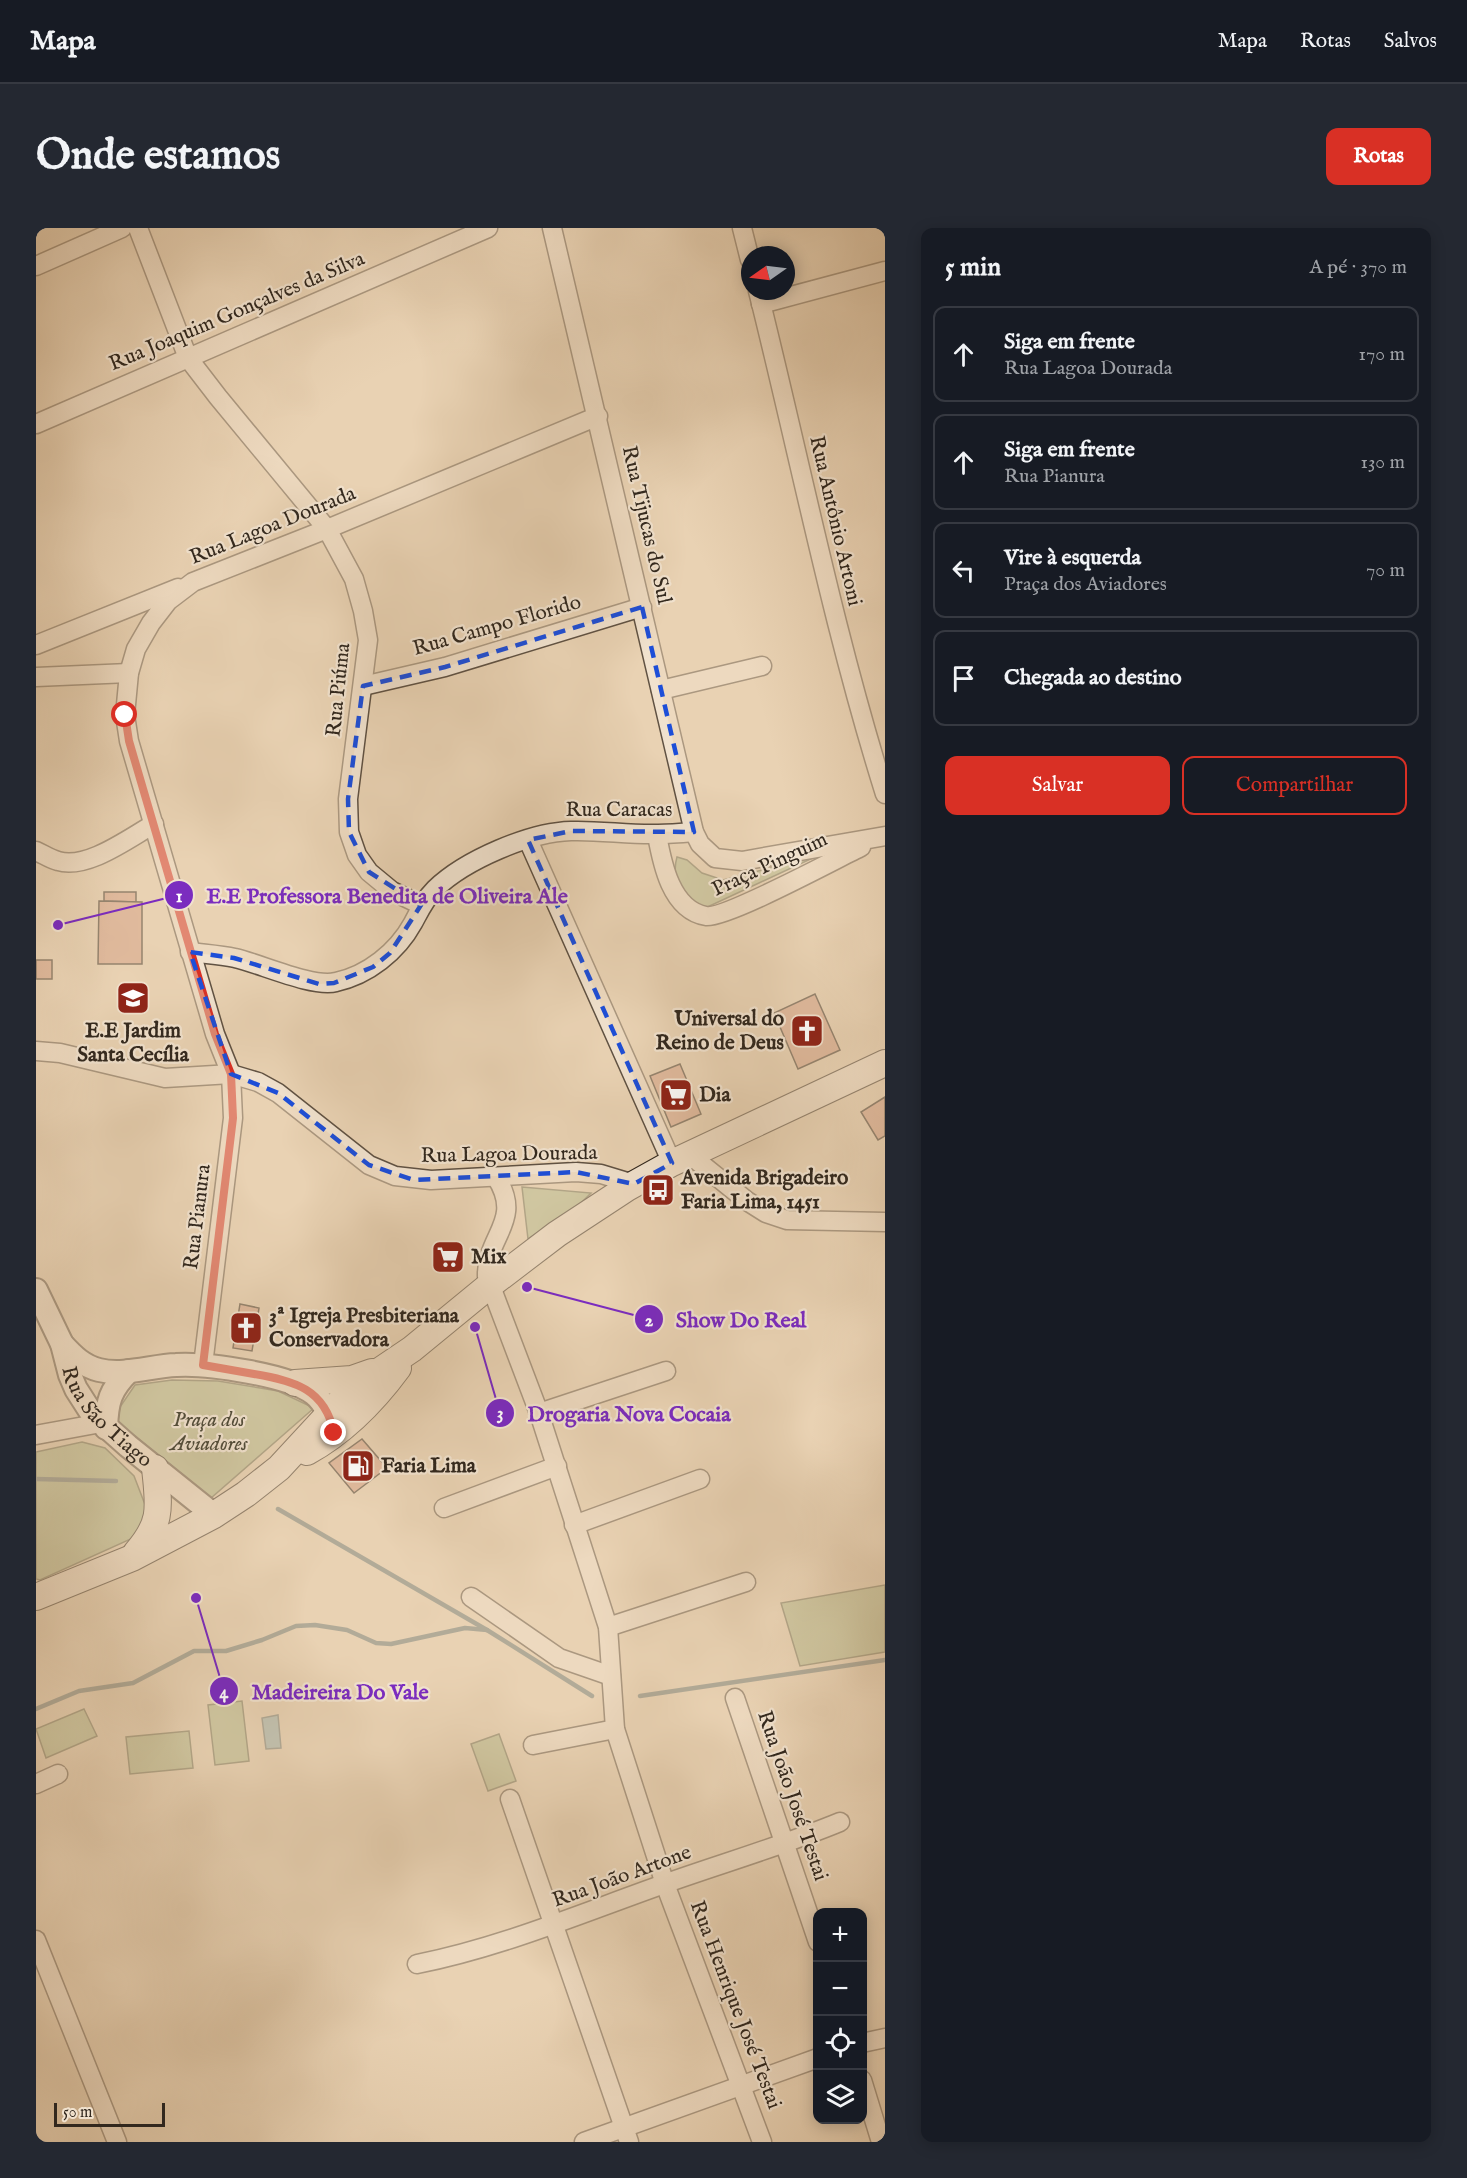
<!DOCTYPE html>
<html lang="pt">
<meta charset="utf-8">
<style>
body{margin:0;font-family:"IM FELL English",serif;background:#242831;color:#f1f3f6}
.controls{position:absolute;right:18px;bottom:18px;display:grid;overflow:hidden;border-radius:12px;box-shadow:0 3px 15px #0003}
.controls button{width:54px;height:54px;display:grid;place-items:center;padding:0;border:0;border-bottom:2px solid #363941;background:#171b24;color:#f1f3f6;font:30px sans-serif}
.compass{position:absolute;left:705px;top:18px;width:54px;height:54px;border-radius:50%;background:#171b24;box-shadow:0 3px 15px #0003;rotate:256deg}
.scale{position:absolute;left:18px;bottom:15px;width:111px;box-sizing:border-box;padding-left:6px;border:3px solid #32281e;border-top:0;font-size:16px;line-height:21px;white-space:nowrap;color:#32281e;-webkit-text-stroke:4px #f1e2ce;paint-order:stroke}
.stop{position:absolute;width:18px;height:18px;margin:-14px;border:4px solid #d93025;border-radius:50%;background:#fff}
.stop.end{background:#d93025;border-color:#fff;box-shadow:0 2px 6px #0008}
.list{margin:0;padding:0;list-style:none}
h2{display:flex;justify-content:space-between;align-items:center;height:78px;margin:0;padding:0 24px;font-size:26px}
h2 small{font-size:20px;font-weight:400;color:#9ea1a6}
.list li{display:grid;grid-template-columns:39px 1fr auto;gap:18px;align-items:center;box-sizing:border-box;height:96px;margin:0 12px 12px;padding:0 12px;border:2px solid #363941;border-radius:12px}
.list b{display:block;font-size:22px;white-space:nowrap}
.list p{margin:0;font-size:20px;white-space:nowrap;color:#9ea1a6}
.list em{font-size:20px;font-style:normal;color:#9ea1a6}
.actions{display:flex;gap:12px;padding:18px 24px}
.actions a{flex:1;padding:14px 0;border:2px solid #d93025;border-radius:12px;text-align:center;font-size:21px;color:#d93025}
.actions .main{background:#d93025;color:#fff}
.icon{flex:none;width:33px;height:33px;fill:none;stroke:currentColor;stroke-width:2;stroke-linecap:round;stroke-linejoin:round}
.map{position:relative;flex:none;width:849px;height:1914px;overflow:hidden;border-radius:12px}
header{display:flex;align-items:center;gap:36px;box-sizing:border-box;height:84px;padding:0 30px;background:#171b24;border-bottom:2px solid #363941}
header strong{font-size:28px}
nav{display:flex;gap:33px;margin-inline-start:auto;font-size:21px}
.intro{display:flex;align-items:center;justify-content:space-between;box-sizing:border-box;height:144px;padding:0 36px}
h1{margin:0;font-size:42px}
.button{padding:15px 27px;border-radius:12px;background:#d93025;color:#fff;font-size:21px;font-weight:700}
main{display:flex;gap:36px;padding:0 36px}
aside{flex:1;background:#171b24;border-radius:12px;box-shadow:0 3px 15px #0003}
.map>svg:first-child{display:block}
.green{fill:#b3bd8f;stroke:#727256;stroke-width:1.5}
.water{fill:#9ab6b5;stroke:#707d79;stroke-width:1.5}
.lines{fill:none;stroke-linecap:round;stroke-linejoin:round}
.stream{stroke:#707d79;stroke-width:4.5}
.building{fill:#d59d83;stroke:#32281e;stroke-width:1.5}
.minor-casing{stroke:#605243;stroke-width:21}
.tertiary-casing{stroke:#605243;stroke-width:26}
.secondary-casing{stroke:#32281e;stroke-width:28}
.minor{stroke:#f1e2ce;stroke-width:18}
.tertiary{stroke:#f1e2ce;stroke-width:22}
.secondary{stroke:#f1e2ce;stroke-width:26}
.route{stroke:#d93025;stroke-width:8}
.marked{fill:none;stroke:#1d4ed8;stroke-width:4.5;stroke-dasharray:12 8;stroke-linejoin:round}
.labels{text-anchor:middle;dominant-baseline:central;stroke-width:4.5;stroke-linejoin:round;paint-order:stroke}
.street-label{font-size:21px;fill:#32281e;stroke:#f1e2ce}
.poi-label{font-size:21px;font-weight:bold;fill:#32281e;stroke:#f1e2ce;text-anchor:start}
.park-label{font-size:21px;font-style:italic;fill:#524d3a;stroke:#f1e2ce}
.leader{fill:none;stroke:#7b2cbf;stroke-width:2}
.callout-dot{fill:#7b2cbf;stroke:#f1e2ce;stroke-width:2}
.mark-label{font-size:18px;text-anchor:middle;font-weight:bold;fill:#fff}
.callout-label{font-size:22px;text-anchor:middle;font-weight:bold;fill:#7b2cbf;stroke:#f1e2ce;stroke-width:4.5;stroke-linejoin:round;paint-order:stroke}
</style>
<header>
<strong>Mapa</strong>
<nav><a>Mapa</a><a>Rotas</a><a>Salvos</a></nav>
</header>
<div class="intro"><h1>Onde estamos</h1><a class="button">Rotas</a></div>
<main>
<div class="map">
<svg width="849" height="1914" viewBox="0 0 849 1914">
<rect width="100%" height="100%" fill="#e9d2b3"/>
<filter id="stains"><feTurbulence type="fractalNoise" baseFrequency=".00333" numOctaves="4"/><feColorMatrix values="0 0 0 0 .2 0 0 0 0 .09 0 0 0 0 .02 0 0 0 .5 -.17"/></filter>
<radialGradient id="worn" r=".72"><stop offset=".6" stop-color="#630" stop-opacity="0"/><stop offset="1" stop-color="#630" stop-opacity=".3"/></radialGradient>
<g class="green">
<path d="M781,628L665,682C649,666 634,653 641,629L651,632L666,645L687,652Z"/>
<path d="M486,959L555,965L542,978L492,1011Z"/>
<path d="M136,1152L182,1153L242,1163L278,1180L175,1270L82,1194L84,1179L99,1157Z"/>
<path d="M46,1214L69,1220L98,1248L113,1287L97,1310L4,1352L0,1351V1224Z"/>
<path d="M849,1357V1424L764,1438L745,1375Z"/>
<path d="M206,1473L213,1533L179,1537L172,1477Z"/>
<path d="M48,1481L61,1508L10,1530L0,1501Z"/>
<path d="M153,1503L157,1540L94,1546L90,1509Z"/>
<path d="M463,1506L480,1553L452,1563L435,1516Z"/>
</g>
<path class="water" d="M242,1487L245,1520L230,1521L226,1490Z"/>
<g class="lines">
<g class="stream">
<path d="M0,1251L80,1253"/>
<path d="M242,1281L451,1402L556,1468"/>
<path d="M604,1468L849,1432"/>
<path d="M0,1481L43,1463L97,1455L158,1423H190L226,1412L260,1398L279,1397L311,1402L340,1415L355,1416L429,1400L451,1402"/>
</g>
</g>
<g class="building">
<path d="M68,664H100V674L68,673Z"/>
<path d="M63,673L106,674V736H62Z"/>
<rect x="0" y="732" width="16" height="19"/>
<path d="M779,766L804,822L762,841L738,785Z"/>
<path d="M644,836L665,886L635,899L614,848Z"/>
<path d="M849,869V908L842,912L825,884Z"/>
<path d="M204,1076L223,1080L216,1123L197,1120Z"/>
<path d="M326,1211L351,1240L318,1265L293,1235Z"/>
</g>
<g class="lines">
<g class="minor-casing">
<g id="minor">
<path d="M102,0L152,130L182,169L291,301L318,351L327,383L332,412L312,571L313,604L321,627L333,644L356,663L385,677"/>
<path d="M516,0L658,604L664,616L679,630L706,633L849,608"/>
<path d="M706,0L714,32"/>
<path d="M0,38L86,0"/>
<path d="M722,63C764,231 797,401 849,566"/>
<path d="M725,76L849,43"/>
<path d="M0,196L452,0"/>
<path d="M0,417L142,360"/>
<path d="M0,449L93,445"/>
<path d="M327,458L409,439L606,379"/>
<path d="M625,462L726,438"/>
<path d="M621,607C626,635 635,682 670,688C689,691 800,631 825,619"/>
<path d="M492,612L636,935"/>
<path d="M0,623C7,626 14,631 22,633C51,642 93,610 118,596"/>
<path d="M154,724C169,726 184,727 199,730C225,736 277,760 300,754C332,747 361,724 377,695C384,682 389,671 399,661C429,632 494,604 535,603C564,602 593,607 622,606C634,606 646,605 658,604"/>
<path d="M0,823L24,825L129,850L195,846L222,854L242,865L333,937L359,948L395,952L540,944L565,946L598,956"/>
<path d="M654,927L711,973L730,985L751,992L849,994"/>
<path d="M460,949C488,993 450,1007 451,1048L503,1185L572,1399L579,1501L629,1656L726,1914"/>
<path d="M167,1137L197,890L195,846L179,806L93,513L89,487L93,445L100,421L115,395L132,373L157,354L291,301L562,188"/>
<path d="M503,1185L630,1143"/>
<path d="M0,1207L65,1195"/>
<path d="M408,1280L521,1238"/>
<path d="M538,1297L664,1251"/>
<path d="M435,1369L523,1430L575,1448"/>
<path d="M572,1399L710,1354"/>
<path d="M699,1470L782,1714"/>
<path d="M497,1517L579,1501"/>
<path d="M0,1556L22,1546"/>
<path d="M474,1571L593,1914"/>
<path d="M0,1712L81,1914"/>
<path d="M381,1736C466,1719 546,1685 628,1656C687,1635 746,1618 804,1594"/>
<path d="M826,1815L849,1810"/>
<path d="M826,1852L845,1914"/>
<path d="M548,1914L782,1830"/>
</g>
</g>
<g class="tertiary-casing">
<g id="tertiary">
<path id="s1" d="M0,1062L26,1116L34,1147L40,1161L56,1186L92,1218L178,1287"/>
<path d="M26,1116C37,1128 47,1138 63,1142C88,1148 115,1138 140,1137C171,1135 254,1147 278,1166C288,1174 295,1189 298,1201"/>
<path d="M70,1200C71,1173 74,1162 93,1143"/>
</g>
</g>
<g class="secondary-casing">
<g id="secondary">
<path d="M259,1155L316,1151L336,1144"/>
<path d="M271,1224C307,1204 337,1174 362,1140"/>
<path d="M100,1325C127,1294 123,1279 119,1240"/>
<path d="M0,1369L96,1330L178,1287L210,1266L243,1240L304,1174L336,1148L376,1121L454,1057L521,1006L591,960L636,935L849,835"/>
</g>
</g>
<use href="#minor" class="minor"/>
<use href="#tertiary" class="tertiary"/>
<use href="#secondary" class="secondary"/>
</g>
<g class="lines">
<path class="route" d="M89,487L93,513L179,806L195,846L197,890L167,1137C184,1140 201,1143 218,1146C259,1153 289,1161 298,1205"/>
</g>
<path d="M0 0H849V1914H0ZM606,379L658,604L535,603L492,612L636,935L598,956L540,944L378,952L333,937L242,865L195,846L154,724L198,730L283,756L298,755L337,739L354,725L385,677L333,644L313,604L312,571L327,458L409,439Z" fill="#e9d2b3" fill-opacity=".55" fill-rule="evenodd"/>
<path class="marked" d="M606,379L658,604L535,603L492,612L636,935L598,956L540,944L378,952L333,937L242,865L195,846L154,724L198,730L283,756L298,755L337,739L354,725L385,677L333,644L313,604L312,571L327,458L409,439Z"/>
<defs>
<g id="school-square" transform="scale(1.725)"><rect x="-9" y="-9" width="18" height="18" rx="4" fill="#8f2418" stroke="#f1e2ce"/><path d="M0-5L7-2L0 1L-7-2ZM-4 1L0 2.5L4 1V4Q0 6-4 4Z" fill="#fff"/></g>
<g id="church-square" transform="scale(1.725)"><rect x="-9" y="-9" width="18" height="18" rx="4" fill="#8f2418" stroke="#f1e2ce"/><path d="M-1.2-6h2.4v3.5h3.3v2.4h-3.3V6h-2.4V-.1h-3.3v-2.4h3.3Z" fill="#fff"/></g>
<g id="supermarket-square" transform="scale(1.725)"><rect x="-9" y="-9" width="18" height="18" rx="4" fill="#8f2418" stroke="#f1e2ce"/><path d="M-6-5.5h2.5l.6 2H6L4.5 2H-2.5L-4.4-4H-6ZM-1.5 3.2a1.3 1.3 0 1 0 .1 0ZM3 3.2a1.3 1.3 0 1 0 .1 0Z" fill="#fff"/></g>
<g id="bus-square" transform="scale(1.725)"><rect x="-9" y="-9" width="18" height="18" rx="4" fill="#8f2418" stroke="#f1e2ce"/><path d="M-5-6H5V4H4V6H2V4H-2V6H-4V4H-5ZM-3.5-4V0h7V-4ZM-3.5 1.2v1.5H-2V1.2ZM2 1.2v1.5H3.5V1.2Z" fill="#fff"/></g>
<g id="fuel-square" transform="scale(1.725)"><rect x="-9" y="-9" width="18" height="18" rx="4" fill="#8f2418" stroke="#f1e2ce"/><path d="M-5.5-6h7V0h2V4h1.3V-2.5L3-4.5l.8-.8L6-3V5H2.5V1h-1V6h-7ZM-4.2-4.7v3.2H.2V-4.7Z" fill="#fff"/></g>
</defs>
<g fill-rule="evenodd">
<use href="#school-square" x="97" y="770"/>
<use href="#church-square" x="771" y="803"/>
<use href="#supermarket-square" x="640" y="867"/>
<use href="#bus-square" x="622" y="962"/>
<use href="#supermarket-square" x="412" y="1029"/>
<use href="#church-square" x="210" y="1100"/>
<use href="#fuel-square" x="322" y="1238"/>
</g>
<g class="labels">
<g class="street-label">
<text transform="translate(201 84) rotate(-23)">Rua Joaquim Gonçalves da Silva</text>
<text transform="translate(799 293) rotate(77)">Rua Antônio Artoni</text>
<text transform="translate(610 297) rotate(77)">Rua Tijucas do Sul</text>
<text transform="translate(237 298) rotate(-22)">Rua Lagoa Dourada</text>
<text transform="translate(461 398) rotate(-16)">Rua Campo Florido</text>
<text transform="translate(303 462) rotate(-84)">Rua Piúma</text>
<text x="583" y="582">Rua Caracas</text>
<text transform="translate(734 637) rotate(-25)">Praça Pinguim</text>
<text transform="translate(473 927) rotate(-1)">Rua Lagoa Dourada</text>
<text transform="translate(162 989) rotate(-83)">Rua Pianura</text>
<text stroke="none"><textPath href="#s1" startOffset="148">Rua São Tiago</textPath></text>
<text transform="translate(756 1568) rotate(71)">Rua João José Testai</text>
<text transform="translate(586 1649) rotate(-20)">Rua João Artone</text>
<text transform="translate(699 1777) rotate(69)">Rua Henrique José Testai</text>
</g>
<g class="poi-label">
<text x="748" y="791" text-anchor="end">Universal do<tspan x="748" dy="24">Reino de Deus</tspan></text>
<text x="97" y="803" text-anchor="middle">E.E Jardim<tspan x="97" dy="24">Santa Cecília</tspan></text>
<text x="663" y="867">Dia</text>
<text x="645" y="950">Avenida Brigadeiro<tspan x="645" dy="24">Faria Lima, 1451</tspan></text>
<text x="435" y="1029">Mix</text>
<text x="233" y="1088">3ª Igreja Presbiteriana<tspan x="233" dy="24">Conservadora</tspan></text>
<text x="345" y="1238">Faria Lima</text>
</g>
<g class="park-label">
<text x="173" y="1192">Praça dos<tspan x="173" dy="24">Aviadores</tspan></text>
</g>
</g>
<path class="leader" d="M22 697L143 667M491 1059L613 1091M439 1099L464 1185M160 1370L188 1463"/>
<g class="callout-dot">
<circle cx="22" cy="697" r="6"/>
<circle cx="491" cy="1059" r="6"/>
<circle cx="439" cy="1099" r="6"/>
<circle cx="160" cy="1370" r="6"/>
<circle cx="143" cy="667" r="15"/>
<circle cx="613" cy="1091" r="15"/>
<circle cx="464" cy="1185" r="15"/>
<circle cx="188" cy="1463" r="15"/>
</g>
<g class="mark-label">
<text x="143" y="674">1</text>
<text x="613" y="1098">2</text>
<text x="464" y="1191">3</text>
<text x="188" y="1470">4</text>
</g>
<g class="callout-label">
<text x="351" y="675">E.E Professora Benedita de Oliveira Ale</text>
<text x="705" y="1099">Show Do Real</text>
<text x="593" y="1193">Drogaria Nova Cocaia</text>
<text x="304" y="1471">Madeireira Do Vale</text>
</g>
<rect width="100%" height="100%" filter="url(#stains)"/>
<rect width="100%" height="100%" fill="url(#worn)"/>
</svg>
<div class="controls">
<button>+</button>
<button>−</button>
<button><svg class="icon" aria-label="locate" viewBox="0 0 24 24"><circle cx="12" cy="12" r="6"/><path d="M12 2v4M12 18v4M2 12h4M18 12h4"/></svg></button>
<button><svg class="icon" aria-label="layers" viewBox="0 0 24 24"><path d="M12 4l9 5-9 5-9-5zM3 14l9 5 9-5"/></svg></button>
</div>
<svg class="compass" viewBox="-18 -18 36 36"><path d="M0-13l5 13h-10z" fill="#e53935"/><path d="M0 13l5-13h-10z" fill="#9ea1a6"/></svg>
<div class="scale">50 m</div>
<div class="stop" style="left:89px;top:487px"></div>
<div class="stop end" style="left:298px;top:1205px"></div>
</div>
<aside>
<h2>5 min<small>A pé · 370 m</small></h2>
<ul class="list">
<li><svg class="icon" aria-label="ahead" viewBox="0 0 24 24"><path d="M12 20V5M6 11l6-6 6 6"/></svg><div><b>Siga em frente</b><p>Rua Lagoa Dourada</p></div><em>170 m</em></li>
<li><svg class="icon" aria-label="ahead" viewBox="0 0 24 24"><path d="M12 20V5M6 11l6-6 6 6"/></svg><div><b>Siga em frente</b><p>Rua Pianura</p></div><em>130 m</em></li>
<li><svg class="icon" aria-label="left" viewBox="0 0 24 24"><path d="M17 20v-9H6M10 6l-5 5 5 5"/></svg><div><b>Vire à esquerda</b><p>Praça dos Aviadores</p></div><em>70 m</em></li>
<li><svg class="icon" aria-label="arrive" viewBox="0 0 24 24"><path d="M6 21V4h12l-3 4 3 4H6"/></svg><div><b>Chegada ao destino</b></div></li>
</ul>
<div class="actions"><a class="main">Salvar</a><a>Compartilhar</a></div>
</aside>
</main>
